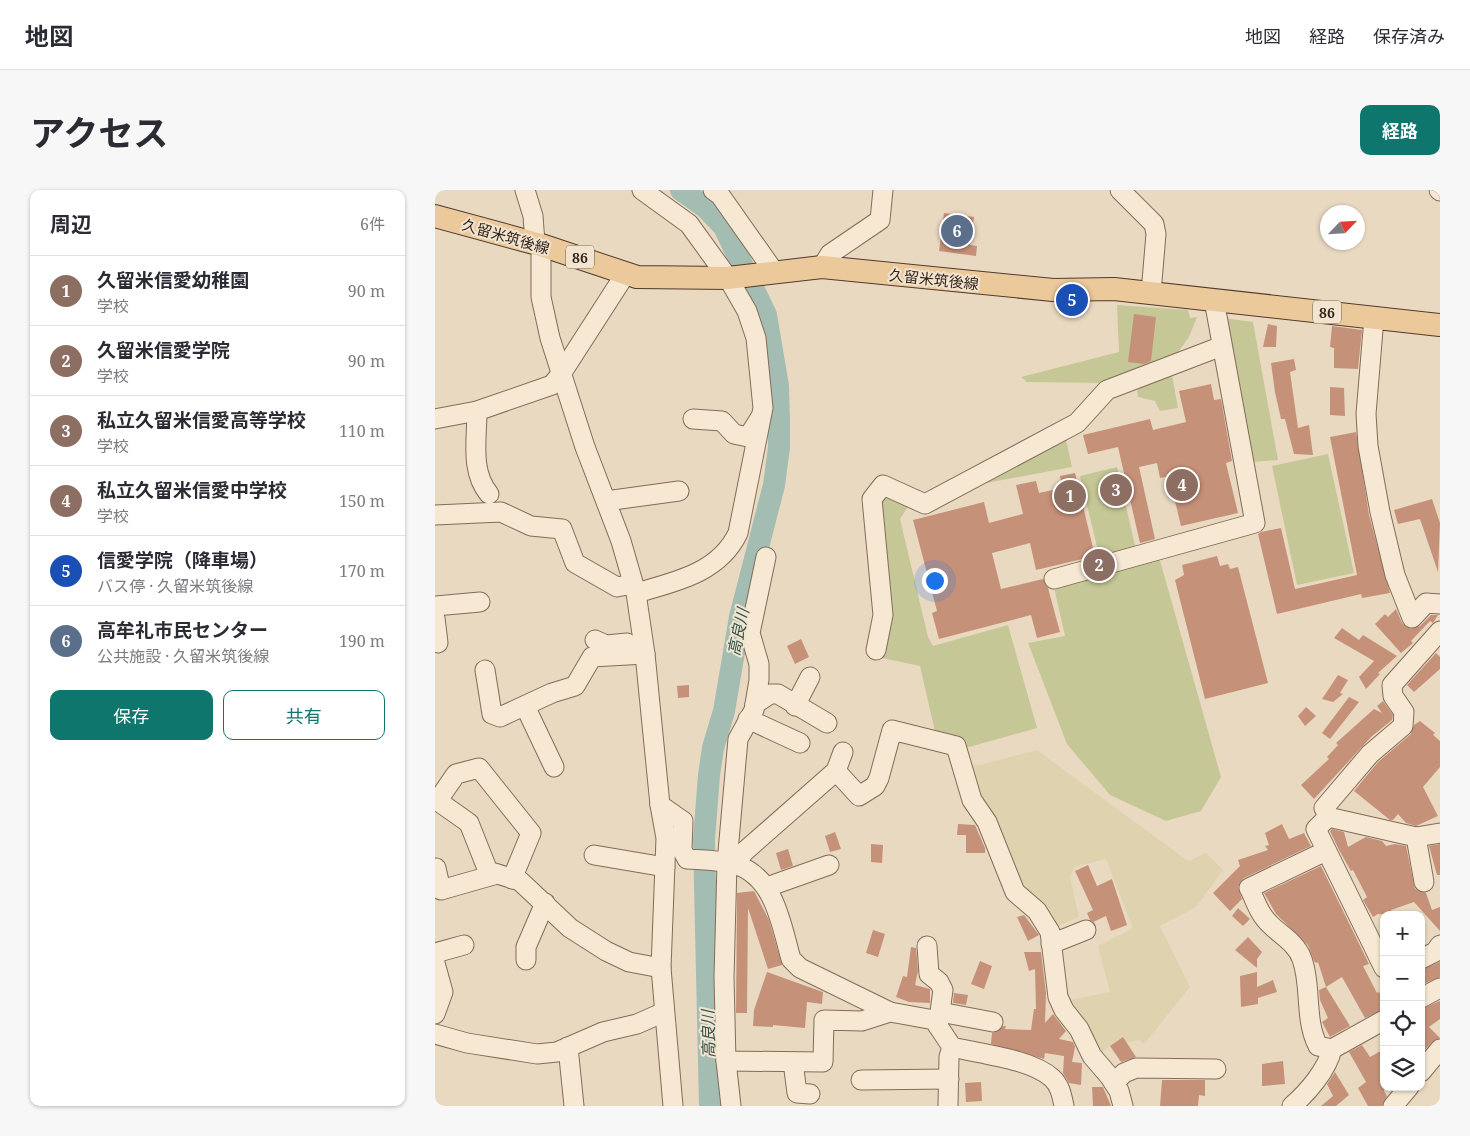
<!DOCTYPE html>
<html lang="ja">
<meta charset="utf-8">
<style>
body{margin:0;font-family:"Noto Serif","Noto Sans JP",serif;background:#f7f7f7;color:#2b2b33}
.controls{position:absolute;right:15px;bottom:15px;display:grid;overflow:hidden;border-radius:10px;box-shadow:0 1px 4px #0004}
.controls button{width:45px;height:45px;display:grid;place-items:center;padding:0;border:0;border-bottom:1px solid #e1e1e2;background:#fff;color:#2b2b33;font:25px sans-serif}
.compass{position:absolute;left:885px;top:15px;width:45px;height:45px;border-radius:50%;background:#fff;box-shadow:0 1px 4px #0004;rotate:65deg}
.you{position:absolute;left:499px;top:390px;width:18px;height:18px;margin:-12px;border:4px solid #fff;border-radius:50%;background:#1a73e8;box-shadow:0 0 0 8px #1a73e833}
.badge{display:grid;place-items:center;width:32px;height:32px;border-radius:50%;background:#0f766e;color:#fff;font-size:16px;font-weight:700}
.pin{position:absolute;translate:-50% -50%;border:2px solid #fff;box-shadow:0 1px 5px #0006}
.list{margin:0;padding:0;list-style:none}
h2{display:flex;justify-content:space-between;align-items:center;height:65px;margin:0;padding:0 20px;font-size:21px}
h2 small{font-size:16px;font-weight:400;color:#7c7c81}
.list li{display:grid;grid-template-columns:32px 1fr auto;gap:15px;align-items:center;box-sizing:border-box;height:70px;padding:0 20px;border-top:1px solid #e1e1e2}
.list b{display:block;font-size:19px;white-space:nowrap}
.list p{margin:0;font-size:16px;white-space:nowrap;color:#7c7c81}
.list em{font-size:16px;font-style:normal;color:#7c7c81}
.actions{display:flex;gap:10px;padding:15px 20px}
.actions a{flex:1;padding:11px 0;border:1px solid #0f766e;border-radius:10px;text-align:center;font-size:18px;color:#0f766e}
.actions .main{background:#0f766e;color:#fff}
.icon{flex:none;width:28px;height:28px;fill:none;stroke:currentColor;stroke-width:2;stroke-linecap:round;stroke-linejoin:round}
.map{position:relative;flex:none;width:1005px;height:916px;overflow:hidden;border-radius:10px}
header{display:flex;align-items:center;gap:30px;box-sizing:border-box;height:70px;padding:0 25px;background:#fff;border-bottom:1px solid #e1e1e2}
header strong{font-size:24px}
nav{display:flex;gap:28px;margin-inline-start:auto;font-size:18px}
.intro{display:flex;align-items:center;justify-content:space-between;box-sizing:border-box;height:120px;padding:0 30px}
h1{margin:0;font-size:35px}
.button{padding:12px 22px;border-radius:10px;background:#0f766e;color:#fff;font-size:18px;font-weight:700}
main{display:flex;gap:30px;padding:0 30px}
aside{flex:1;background:#fff;border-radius:10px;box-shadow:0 1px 4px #0004}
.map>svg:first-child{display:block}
.farmland{fill:#dfd2af}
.green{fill:#c6c796}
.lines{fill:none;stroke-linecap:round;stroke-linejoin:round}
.river{stroke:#a3bdb2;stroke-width:22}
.building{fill:#c69179}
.minor-casing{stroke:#826b5a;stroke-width:21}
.major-casing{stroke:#503a2e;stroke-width:24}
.minor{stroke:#f6e8d3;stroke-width:19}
.major{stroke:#ebc99a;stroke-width:22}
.labels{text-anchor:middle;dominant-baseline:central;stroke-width:4;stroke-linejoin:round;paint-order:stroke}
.shield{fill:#f2e4cf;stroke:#6c5e52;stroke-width:1}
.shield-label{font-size:14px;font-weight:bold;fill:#33251d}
.street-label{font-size:15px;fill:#33251d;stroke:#f2e4cf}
.water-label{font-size:16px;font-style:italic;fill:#2d514b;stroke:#f2e4cf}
</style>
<header>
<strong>地図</strong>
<nav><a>地図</a><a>経路</a><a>保存済み</a></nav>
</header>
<div class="intro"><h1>アクセス</h1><a class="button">経路</a></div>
<main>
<aside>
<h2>周辺<small>6件</small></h2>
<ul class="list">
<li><span class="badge" style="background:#8d6e63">1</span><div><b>久留米信愛幼稚園</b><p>学校</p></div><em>90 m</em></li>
<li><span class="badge" style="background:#8d6e63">2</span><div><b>久留米信愛学院</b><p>学校</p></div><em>90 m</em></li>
<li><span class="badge" style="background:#8d6e63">3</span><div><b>私立久留米信愛高等学校</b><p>学校</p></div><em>110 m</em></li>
<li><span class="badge" style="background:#8d6e63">4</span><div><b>私立久留米信愛中学校</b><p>学校</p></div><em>150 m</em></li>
<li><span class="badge" style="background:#1a4fb4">5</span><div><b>信愛学院（降車場）</b><p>バス停 · 久留米筑後線</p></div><em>170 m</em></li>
<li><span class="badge" style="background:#5c6f8a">6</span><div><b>高牟礼市民センター</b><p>公共施設 · 久留米筑後線</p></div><em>190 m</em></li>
</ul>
<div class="actions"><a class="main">保存</a><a>共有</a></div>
</aside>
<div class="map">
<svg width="1005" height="916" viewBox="0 0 1005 916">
<rect width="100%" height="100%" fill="#ead9c1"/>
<path class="farmland" d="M602,560L753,671L771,663L788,680L761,717L725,736L755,797L709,854L704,850L691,853L683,849L663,866L626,812L675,802L663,756L698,738L671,669L639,677L635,688L644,727L618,738L593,709L532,578Z"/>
<g class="green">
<path d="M682,115L753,120L755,128L762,127L754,147L739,168L670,193L592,192L586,187L684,162Z"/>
<path d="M788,128L818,132L843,270L816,272Z"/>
<path d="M737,185L743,218L725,221L720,211L703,207L702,197Z"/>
<path d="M630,245L637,277L530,297Z"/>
<path d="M893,264L919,383L862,395L837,276Z"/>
<path d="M682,277L701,360L665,369L645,286Z"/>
<path d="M451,304L474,315L465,329L493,447L498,456L573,435L602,538L527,559L501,546L485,476L447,468L455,436L444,311Z"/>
<path d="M724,367L786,587L766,621L731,631L675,605L632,554L593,453L630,446L619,397Z"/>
</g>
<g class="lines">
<path class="river" d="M246,0L270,17L289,37L331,125L343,196L344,231V257L339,295L305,427L289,521L278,558L274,585L269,650L275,916"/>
</g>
<g class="building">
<path d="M509,23L539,27L535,55L542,56L541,66L504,61Z"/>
<path d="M699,124L721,127L716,171L709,174L693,172Z"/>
<path d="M833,134L842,136L841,157H828Z"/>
<path d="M897,136L927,140L923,179L899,178V158L895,157Z"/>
<path d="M859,169L861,180L855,182L863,238L874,235L878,265L859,264L850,229H846L840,202L836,173Z"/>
<path d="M776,194L779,210L786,209L797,271L791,273L803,323L746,336L734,286L725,288L722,273L704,277L720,349L705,353L683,257L653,264L648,245L715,229L718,240L751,232L744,201Z"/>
<path d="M895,197L909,198L910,226L895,225Z"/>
<path d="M921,242L934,325L955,403L927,408L926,404L842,424L823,344L826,342L846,338L860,399L922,385L895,247Z"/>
<path d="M640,283L660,366L601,380L595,353L557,363L566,399L608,389L613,398L625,442L602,448L596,425L504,449L497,423L502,421L478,330L549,312L554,333L588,324L581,295L601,291L604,303L627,298L625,286Z"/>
<path d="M997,309L1005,333L1003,382L985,329L963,334L959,320Z"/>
<path d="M782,366L785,376L793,374L795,379L803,377L833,493L770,509L740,390L749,385L747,375Z"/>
<path d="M961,419L967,433L975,439L985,436L996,425H1003L998,433L995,431L976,451L978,453L966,463L940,434L950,424L953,427Z"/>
<path d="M907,438L924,450L928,445L962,466L943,483L945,484L931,499L924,487L939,471L899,448Z"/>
<path d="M366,449L374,467L360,474L352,456Z"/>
<path d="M1001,463L1005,467V479L979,502L972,495Z"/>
<path d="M903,485L913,490L905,503L908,504L898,512L887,509Z"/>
<path d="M254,495V507L243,508L242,496Z"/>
<path d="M914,507L924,512L895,549L887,543Z"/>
<path d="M948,511L958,525L957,530L936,547L879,609L866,595L894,569L892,567L903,555L901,553L939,519L947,523L942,516Z"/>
<path d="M871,517L881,526L870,536L863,526Z"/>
<path d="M985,531L1000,543L998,545L1005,551V577L988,597L1003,626L981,636L971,633L963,624L958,630H955L919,601L943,572L976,544L979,535Z"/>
<path d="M523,634L540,635L550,658V663H531V645H522Z"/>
<path d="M847,634L854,649L869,643L876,656L809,688L803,697L807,709L795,721L778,703L805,676L803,670L833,660L830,656L834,655L830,643Z"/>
<path d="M897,639L909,642L913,657L931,647L947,651L951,656L960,654L971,656L980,699L991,703L997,720L1005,717V741L979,712L956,720L958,725L943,724L938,727L928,710L932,707L918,680L916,681L904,660L895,641Z"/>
<path d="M400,642L406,659L395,662L390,646Z"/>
<path d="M436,654L448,655L447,673L436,672Z"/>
<path d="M1005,654V685H1002L994,656Z"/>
<path d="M353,659L358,676L346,680L341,663Z"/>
<path d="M653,675L662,696L677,689L692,735L676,741L671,726L658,732L655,730L652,723L658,720L640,681Z"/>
<path d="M886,676L934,774L928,776L942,803L944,802L949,811V819L930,828L907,787L891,797L883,772L881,773L879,771L873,755L841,724L829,703Z"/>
<path d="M319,701L334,730L347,775L333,779L313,718L312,823H301L302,703Z"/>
<path d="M803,718L815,729L808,736L797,726Z"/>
<path d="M589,725L604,745L593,751L582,727Z"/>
<path d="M438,740L450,744L443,767L431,763Z"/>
<path d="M813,747L827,762L822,769V778L800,760Z"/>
<path d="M476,757L481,758L483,781L480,795L495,799V813L474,812L461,807L468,786L472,787Z"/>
<path d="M589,762H606L611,803L610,833L618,824L631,841L624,849L638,852L640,857L637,872L647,873L646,895L634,893L628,883L629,866L610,863L609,869L556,854L557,843L562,842L568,836H571L570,839L596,840L599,819H601L600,779L594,781Z"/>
<path d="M545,771L557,776L549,799L536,794Z"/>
<path d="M1005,772V787L986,795V780Z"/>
<path d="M332,782L388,802L387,814L372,812L370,838L338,835V837L318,836L319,820Z"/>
<path d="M822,782V797L838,790L842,802L823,808V814L806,817L805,786Z"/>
<path d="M891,797L915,836L895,847L887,832L893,828L885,810L884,800Z"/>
<path d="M519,803L533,805L531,815L518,813Z"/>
<path d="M1005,811V829L994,837L1005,848L997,852L986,864V819Z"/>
<path d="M688,847L701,867L686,872L675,856Z"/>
<path d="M927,855L935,867L949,859V901L952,906L947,916H933L923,898L931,892L914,862Z"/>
<path d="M848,871L850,894L827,896V874Z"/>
<path d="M900,882L914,905L901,916H886L898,906L892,894Z"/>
<path d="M727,890H770V906L764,905L763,916H725Z"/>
<path d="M546,892L547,911L531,912L530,893Z"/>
<path d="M657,897H668L676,916H658Z"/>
</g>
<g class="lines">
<g class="minor-casing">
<g id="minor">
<path d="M90,0L98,26L100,53"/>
<path d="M278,0L285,5L340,83"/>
<path d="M685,0L719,34L721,44L716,103"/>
<path d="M1004,0L1005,1"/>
<path d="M106,55V107L115,148L150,257L186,351L201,403L210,464L225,615L231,648L226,778L238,916"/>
<path d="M387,77L395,64L445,30L448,0"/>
<path d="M939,128L931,224L933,256L945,322L960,385L977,428L991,413L1005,414"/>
<path d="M42,221C42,249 35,281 54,304"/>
<path d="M0,229L42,221L117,195L126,184L191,83"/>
<path d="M258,229L287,231L299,244L313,247L325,228"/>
<path d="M171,311L244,301"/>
<path d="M0,325L66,322L96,336L127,339L140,373L182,397L198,394"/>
<path d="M331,367L315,443L324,474V490L319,520L303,549L292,673L289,787L291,871L388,872L389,830L427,831L455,822"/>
<path d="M619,389L820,333L779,110"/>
<path d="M201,403C240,392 284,383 303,343L328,218L321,148L312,121L293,88L254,34L207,0"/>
<path d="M0,416L45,412"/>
<path d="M0,428L3,453"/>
<path d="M160,450L171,455L192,453"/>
<path d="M441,460L448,425L437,309L448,295L490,314L642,233L672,200L787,156"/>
<path d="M50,480L57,524L65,527L117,503L140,496L157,467L210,464"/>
<path d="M320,514L335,504H343L392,533"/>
<path d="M90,516L119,577"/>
<path d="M360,516L375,487"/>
<path d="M313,529L365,553"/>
<path d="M401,581L424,606L440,596L444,588L457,540L521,556L537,610L552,632L580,702L602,721L615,742L623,807L629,820L644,839L657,866L675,887L684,901L688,916"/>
<path d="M0,609L34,633L53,681L85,691L135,738L171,761L194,772L226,778"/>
<path d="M3,610L21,584L44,578L96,643L77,689"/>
<path d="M225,615L248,631L247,660L252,669C267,670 284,670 299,674C340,686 346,734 356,769L365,778L455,822L499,830L517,857C546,864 596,869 617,888C625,895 627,906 629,916"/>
<path d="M893,627L981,647L989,692"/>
<path d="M981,647L1005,643"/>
<path d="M891,661L814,698C819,707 822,718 828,726C838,742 860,749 867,769C877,797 869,829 883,856L897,859"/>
<path d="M159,665L230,677"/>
<path d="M299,674L310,661L401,581L408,562"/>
<path d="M1,678L6,700L62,684"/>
<path d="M332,697L394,675"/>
<path d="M616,754L651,740"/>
<path d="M492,756L494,784L504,792L508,800L503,836"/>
<path d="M0,763L29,755"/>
<path d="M986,769L1000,762L1005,755"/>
<path d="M91,770V757L110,713"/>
<path d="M0,773L8,802L0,824"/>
<path d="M949,778L881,639L893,627L889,618L935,564L968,536L969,522L958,506L957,495L1005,441"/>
<path d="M986,808L1005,798"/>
<path d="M505,822L558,832"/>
<path d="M0,844L32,853L102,864L122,862L168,842L202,834L229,822"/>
<path d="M133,857L139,916"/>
<path d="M291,871L296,916"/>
<path d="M358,872L362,903L375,904"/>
<path d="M986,882L1005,859"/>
<path d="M426,890L514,889"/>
<path d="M679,893L689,883L701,878L781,879"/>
<path d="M513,916L514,867L517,857"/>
<path d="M857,916C873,902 892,880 897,859L949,830"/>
<path d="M958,916L974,897"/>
</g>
</g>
<g class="major-casing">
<path id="major" d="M0,26L106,55L202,87L293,88L387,77L618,100L679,99L1005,135"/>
</g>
<use href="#minor" class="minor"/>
<use href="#major" class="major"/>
</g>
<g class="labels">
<g class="shield">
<rect x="131" y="55.5" width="28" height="23" rx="4"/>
<rect x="878" y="110.5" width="28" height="23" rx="4"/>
</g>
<g class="shield-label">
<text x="145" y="67">86</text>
<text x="892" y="122">86</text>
</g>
<g class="street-label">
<text transform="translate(71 46) rotate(16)">久留米筑後線</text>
<text transform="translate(499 89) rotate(6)">久留米筑後線</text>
</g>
<g class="water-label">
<text transform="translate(303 442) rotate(-78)">高良川</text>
<text transform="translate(273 844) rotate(-91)">高良川</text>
</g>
</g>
</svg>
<div class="controls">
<button>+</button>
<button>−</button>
<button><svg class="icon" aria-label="locate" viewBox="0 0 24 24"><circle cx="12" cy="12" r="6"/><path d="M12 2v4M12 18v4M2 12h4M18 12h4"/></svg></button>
<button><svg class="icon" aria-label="layers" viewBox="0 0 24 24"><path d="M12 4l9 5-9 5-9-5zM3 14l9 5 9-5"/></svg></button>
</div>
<svg class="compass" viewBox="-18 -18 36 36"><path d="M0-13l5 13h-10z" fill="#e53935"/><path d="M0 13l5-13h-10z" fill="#7c7c81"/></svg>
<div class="you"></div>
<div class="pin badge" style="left:635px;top:306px;background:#8d6e63">1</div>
<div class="pin badge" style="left:664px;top:375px;background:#8d6e63">2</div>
<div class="pin badge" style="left:681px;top:300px;background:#8d6e63">3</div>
<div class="pin badge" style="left:747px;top:295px;background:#8d6e63">4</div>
<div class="pin badge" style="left:637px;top:110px;background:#1a4fb4">5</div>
<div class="pin badge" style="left:522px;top:41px;background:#5c6f8a">6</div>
</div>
</main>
